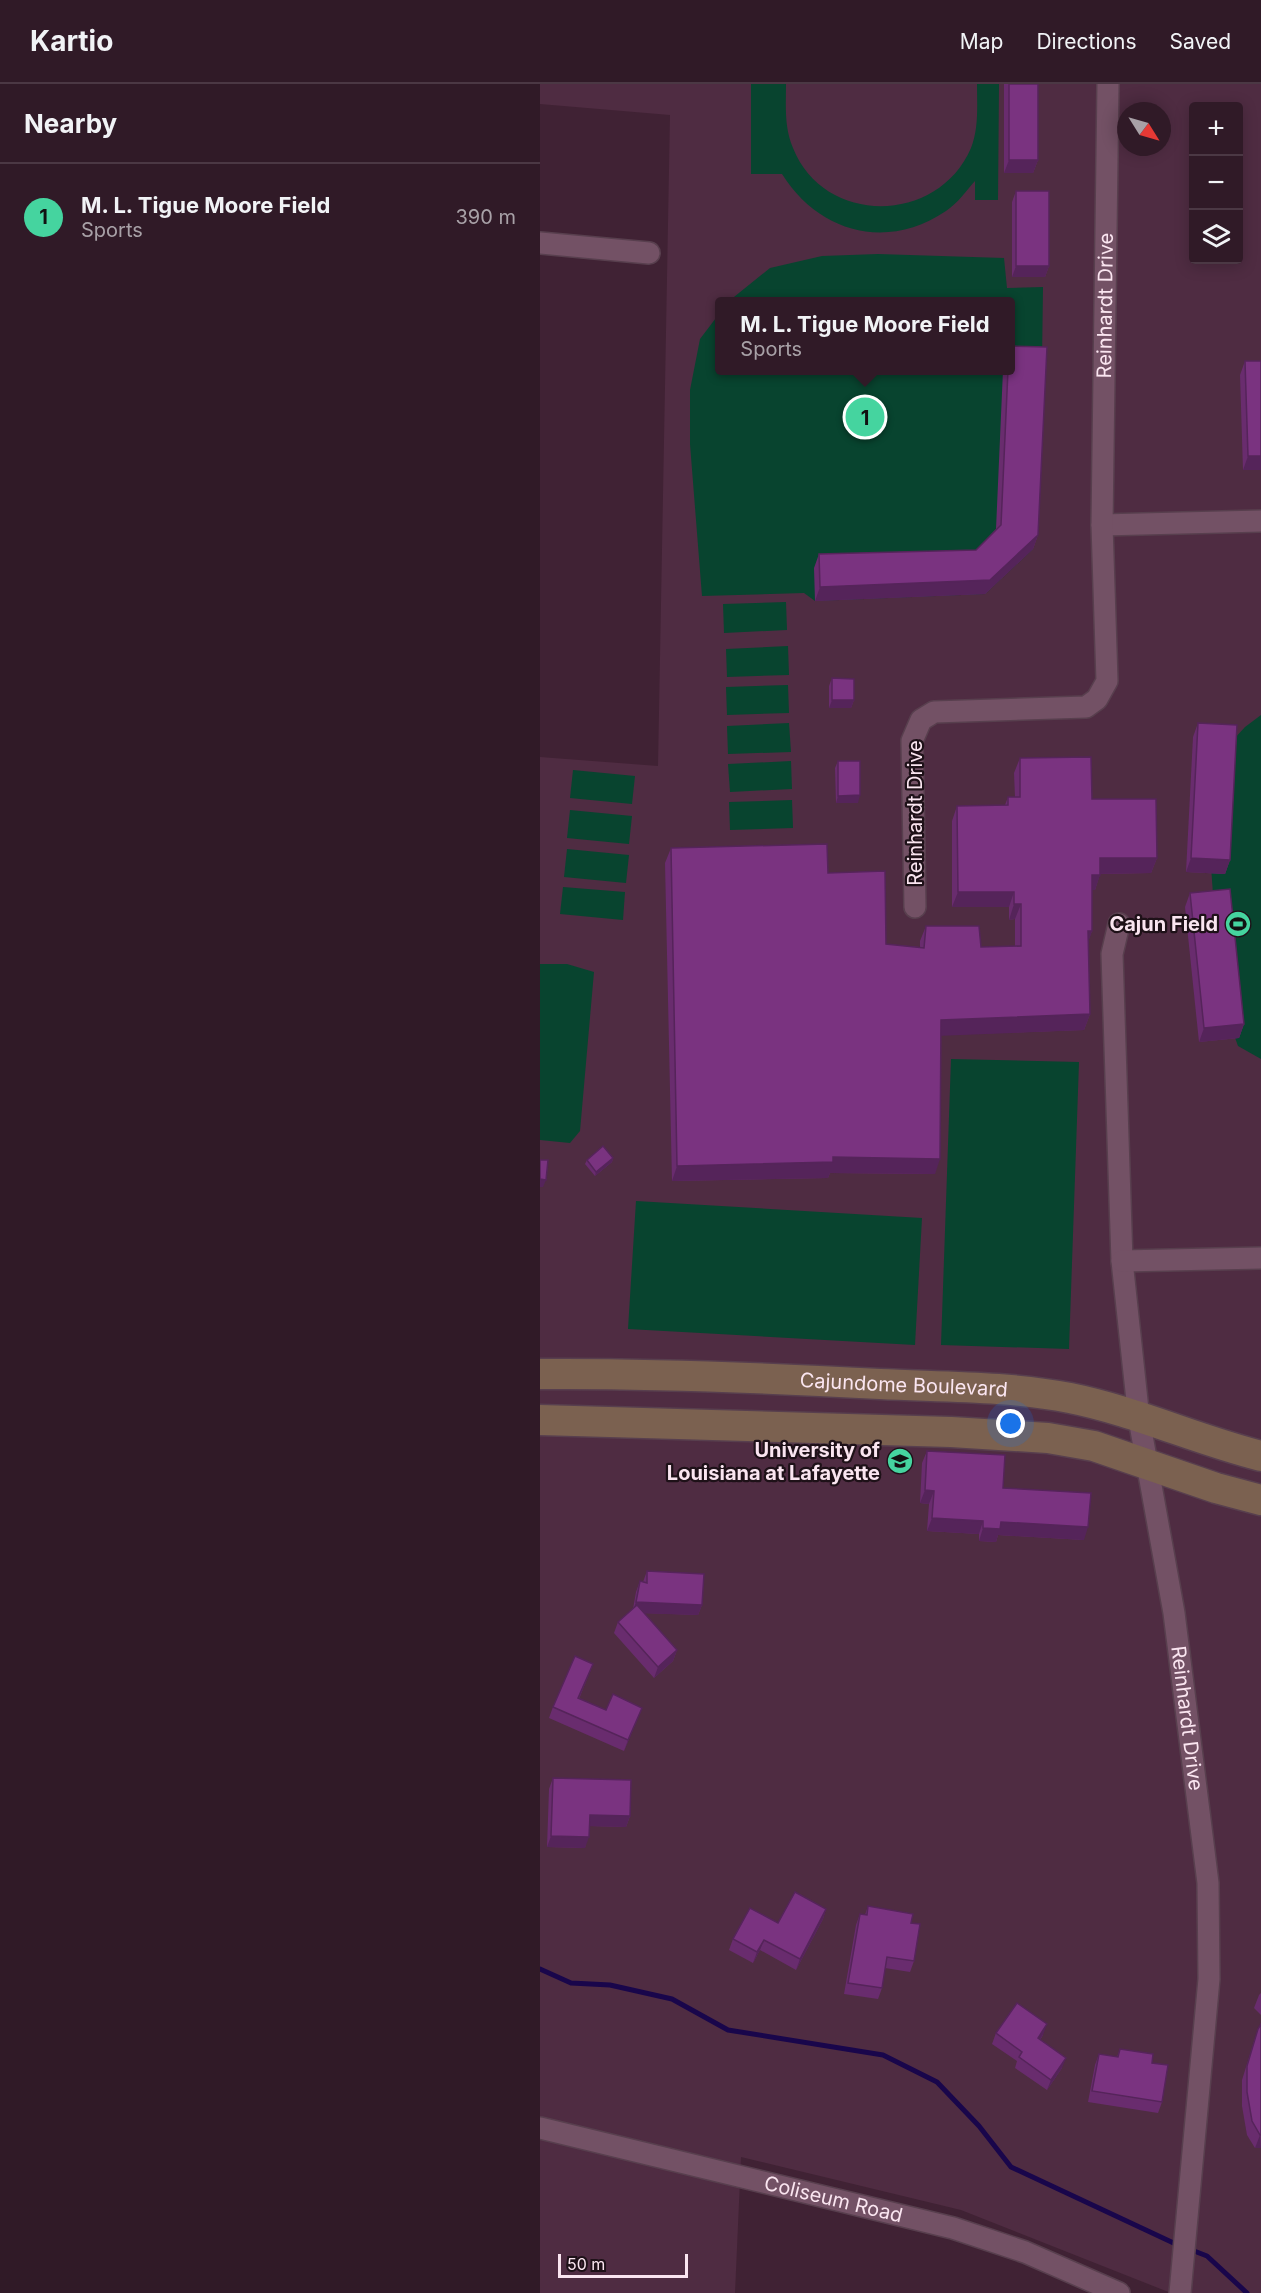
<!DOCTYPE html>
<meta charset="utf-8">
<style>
body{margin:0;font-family:Inter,sans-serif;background:#3c2733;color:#f1f3f6}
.controls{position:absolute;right:18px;top:18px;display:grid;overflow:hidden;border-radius:6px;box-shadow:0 3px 15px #0003}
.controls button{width:54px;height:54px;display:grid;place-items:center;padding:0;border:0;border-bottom:2px solid #4b3844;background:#301a27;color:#f1f3f6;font:30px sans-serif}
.compass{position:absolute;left:577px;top:18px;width:54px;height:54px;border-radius:50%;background:#301a27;box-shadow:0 3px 15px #0003;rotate:127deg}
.scale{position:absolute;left:18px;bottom:15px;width:130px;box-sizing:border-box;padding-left:6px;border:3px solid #fae5f0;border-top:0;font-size:16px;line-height:21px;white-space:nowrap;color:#fae5f0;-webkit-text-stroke:4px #1e1118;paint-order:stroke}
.you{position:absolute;left:471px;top:1340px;width:21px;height:21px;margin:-15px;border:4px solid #fff;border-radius:50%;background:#1a73e8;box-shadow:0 0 0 9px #1a73e833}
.badge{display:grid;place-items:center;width:39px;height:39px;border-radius:50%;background:#45d49f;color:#111;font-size:20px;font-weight:700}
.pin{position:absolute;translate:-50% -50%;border:3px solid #fff;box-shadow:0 2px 6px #0006}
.popup{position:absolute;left:175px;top:213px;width:300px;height:78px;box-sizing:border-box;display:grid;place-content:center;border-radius:6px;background:#301a27;filter:drop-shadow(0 2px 4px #0005);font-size:20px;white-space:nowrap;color:#a8a1a7}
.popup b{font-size:22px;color:#f1f3f6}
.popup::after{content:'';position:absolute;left:50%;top:100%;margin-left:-12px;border:12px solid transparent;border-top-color:#301a27}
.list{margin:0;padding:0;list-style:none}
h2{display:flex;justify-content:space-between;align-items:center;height:78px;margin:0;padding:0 24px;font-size:26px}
h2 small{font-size:20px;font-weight:400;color:#a8a1a7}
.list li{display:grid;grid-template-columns:39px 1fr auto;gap:18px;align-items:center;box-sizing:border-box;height:108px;padding:0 24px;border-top:2px solid #4b3844}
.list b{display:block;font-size:22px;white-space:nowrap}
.list p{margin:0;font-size:20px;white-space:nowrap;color:#a8a1a7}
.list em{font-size:20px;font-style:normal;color:#a8a1a7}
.icon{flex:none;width:33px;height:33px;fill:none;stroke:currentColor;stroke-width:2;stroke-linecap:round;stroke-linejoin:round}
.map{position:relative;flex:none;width:721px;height:2209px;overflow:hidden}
header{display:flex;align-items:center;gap:36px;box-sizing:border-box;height:84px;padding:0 30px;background:#301a27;border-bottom:2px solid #4b3844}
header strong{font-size:28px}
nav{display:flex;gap:33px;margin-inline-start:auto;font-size:21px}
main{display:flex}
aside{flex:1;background:#301a27}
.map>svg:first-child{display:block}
.built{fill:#4f2c42;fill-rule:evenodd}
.green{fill:#08442f}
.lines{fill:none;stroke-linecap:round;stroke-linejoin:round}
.stream{stroke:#19064b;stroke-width:5}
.street-casing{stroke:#583f4e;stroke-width:24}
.secondary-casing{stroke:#583f4e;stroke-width:33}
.street{stroke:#735165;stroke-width:21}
.secondary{stroke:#7b6150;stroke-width:30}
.wall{fill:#692c6e}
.shaded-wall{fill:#55245a}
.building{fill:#7a3380;stroke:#55245a;stroke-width:1.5}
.labels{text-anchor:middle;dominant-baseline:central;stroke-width:4.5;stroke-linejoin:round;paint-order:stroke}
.street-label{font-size:20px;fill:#fae5f0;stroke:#1e1118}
.poi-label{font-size:20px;font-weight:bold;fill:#fae5f0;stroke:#1e1118;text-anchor:end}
</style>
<header>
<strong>Kartio</strong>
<nav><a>Map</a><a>Directions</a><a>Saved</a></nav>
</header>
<main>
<aside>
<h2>Nearby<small></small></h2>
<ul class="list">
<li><span class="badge">1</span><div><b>M. L. Tigue Moore Field</b><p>Sports</p></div><em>390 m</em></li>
</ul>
</aside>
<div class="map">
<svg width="721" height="2209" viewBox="0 0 721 2209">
<rect width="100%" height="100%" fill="#402234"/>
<path class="built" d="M0,0H721V2209H631L421,2126L201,2073L195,2209H0V673L118,682L130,31L0,20ZM654,22H698V176H654ZM586,27H622V63H586ZM180,218H470V286H180Z"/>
<g class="green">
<path d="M211,0H246C246,22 244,43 253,64C284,142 398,141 431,64C439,44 437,21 437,0H459L458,116H435V97C426,107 418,119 406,127C347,167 279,149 242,90H211Z"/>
<path d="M338,170L464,174L467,204L503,203L502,277L493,465L445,510L275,517L264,509L162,512L150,360V306L160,255L179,230L180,286H470V218L189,217L230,184L282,172Z"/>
<path d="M246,518L247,546L184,549L183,520Z"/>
<path d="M248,562L249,591L187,593L186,565Z"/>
<path d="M248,601L249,629L187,631L186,603Z"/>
<path d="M721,631V975L698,962L680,912L670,767L682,668L705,643Z"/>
<path d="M249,639L251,668L188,670L187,642Z"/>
<path d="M251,677L252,705L190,708L188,680Z"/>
<path d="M33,686L95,692L92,720L30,714Z"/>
<path d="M252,716L253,744L190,746L189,718Z"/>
<path d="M30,726L92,732L89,760L27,754Z"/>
<path d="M27,765L89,771L86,799L24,793Z"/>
<path d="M23,803L85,808L83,836L20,830Z"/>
<path d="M0,880H27L54,888L40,1047L30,1059L0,1056Z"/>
<path d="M411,975L539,978L529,1265L401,1261Z"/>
<path d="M96,1117L382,1134L375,1261L88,1245Z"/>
</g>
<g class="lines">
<g class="stream">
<path d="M0,1885L31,1899L70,1901L132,1915L188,1946L343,1971L397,1998L439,2042L471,2083L640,2162"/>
<path d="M649,2165L667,2172L707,2209"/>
</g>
<g class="street-casing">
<g id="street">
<path d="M0,159L109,169"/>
<path d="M562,441L721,437"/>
<path id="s1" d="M375,823L372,657L381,636L394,628L546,623L557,615L567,597L562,441L568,0"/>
<path id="s2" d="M579,840L572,870L582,1177L599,1335L634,1529L668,1799L669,1895L640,2209"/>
<path d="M582,1177L721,1174"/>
<path id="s3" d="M0,2044L413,2144L485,2168L579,2209"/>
</g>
</g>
<g class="secondary-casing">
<g id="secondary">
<path id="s4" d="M0,1290C113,1289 227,1294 340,1300C403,1303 468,1302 530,1314C595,1327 657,1356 721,1372"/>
<path d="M0,1336L411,1348L508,1354L554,1362L676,1404L721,1416"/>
</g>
</g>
<use href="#street" class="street"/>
<use href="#secondary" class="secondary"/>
</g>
<g class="wall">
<path d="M464,0H498V76L493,89H464Z"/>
<path d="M476,107L509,182L505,193H472V118Z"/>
<path d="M705,277H721V386H703L700,291Z"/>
<path d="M463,286H471L498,451L493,465L445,510L275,517L274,484L279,470L436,466L456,445Z"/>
<path d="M292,594L314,616L311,624H289V602Z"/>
<path d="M658,639L690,776L685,790L646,788L653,653Z"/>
<path d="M480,674L552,715L617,774L611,789L560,790L555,806H552V847L548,857L550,930L544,946L401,951L395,1090L290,1089L288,1094L132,1097L125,779L131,764L288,789L346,860L380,863V857L386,842L441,863L475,862V835L469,836V823H412V737L417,722L465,721L468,713H475L474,689Z"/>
<path d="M298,677L318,719H296L295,684Z"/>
<path d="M650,809L704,940L699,954L659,958L645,823Z"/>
<path d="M73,1074L72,1078L55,1092L45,1080L47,1076Z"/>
<path d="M387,1367L463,1404L544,1456L458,1451L456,1458L439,1457V1450L387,1447L389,1420L380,1419L382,1379Z"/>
<path d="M107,1487L162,1521L158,1531L104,1529L137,1566L133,1577L114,1594L74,1549L78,1538L93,1525L96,1508L100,1497L103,1498Z"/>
<path d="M53,1580L39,1615L66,1626L102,1624L84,1667L9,1634L13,1623Z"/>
<path d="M13,1694L90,1732L86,1743L49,1742L45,1764L7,1763L9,1705Z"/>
<path d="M328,1822L371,1839L374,1877L370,1888L345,1884L342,1904L338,1915L304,1910L316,1841L320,1830L325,1831Z"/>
<path d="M286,1825L283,1835L256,1886L220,1866L213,1879L189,1866L193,1855L238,1839Z"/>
<path d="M721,1909V1931L714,1924L719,1911Z"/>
<path d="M718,1945L721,2064H715L707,2051L702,2022V1996Z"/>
<path d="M456,1949L503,1951L500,1956L522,1984L507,2006L475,1984L477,1977L452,1960Z"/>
<path d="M580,1965L612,1979L622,2018L618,2029L548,2018L555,1981L559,1970L577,1973Z"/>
</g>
<g class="shaded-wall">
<path d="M469,76H498L493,89H464Z"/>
<path d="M476,182H509L505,193H472Z"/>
<path d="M708,372H721V386H703Z"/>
<path d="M498,451L493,465L445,510L275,517L280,503Z"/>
<path d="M292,616H314L311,624H289Z"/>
<path d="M320,711L318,719H296L298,712Z"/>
<path d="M560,774H617L611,789L555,790Z"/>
<path d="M651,774L690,776L685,790L646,788Z"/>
<path d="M552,791H560L555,806H546Z"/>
<path d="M418,808H474L469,823H412Z"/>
<path d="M474,820H481L475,835L469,836Z"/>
<path d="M548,847H552L547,862Z"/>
<path d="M550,930L544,946L396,952L401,936Z"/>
<path d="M704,940L699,954L659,958L664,944Z"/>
<path d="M293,1073L400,1075L395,1090L290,1089L288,1094L132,1097L137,1082Z"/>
<path d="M73,1074L72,1078L55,1092L56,1088Z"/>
<path d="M0,1095L6,1096L3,1103H0Z"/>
<path d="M385,1406L394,1407L389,1420L380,1419Z"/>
<path d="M392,1434L443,1437L439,1450L387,1447Z"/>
<path d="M461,1438L548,1443L544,1456L458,1451L456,1458L439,1457L443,1444Z"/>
<path d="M96,1518L162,1521L158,1531L92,1529Z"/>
<path d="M137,1566L133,1577L114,1594L118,1583Z"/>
<path d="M53,1580L49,1591L34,1625L38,1614Z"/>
<path d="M102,1624L98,1634L84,1667L88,1656Z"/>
<path d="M50,1731L90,1732L86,1743L46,1742Z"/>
<path d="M11,1752L49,1753L45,1764L7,1763Z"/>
<path d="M286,1825L283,1835L256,1886L260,1875Z"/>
<path d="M224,1856L220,1866L213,1879L217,1868Z"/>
<path d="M507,1940L503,1951L494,1965L498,1954Z"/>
<path d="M526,1974L522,1984L507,2006L511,1996Z"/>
<path d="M720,2051L721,2064H715Z"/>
</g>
<g class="building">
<rect x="469" y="0" width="29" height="76"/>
<rect x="476" y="107" width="33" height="75"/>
<path d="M471,262L507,263L498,451L450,496L280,503L279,470L436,466L461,441L468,286H471Z"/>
<path d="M705,277H721V372H708Z"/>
<path d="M292,594L314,595V616H292Z"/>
<path d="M658,639L697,641L690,776L651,774Z"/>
<path d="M551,673L552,715H616L617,774H560V791H552V847H548L550,930L401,936L400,1075L293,1073V1078L137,1082L131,764L287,760L288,789L345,787L346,860L384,864L386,842H439L441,863L481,862V820H474V808H418L417,722L468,721V713H480V674Z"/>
<path d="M298,677H320V711L298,712Z"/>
<path d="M690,805L704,940L664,944L650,809Z"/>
<path d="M63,1062L73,1074L56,1088L47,1076Z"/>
<path d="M0,1076H8L6,1096L0,1095Z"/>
<path d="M387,1367L465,1371L463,1404L551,1409L548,1443L461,1438L460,1445L443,1444V1437L392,1434L394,1407L385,1406Z"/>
<path d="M107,1487L164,1490L162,1521L96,1518L100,1497L107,1499Z"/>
<path d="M97,1521L137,1566L118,1583L78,1538Z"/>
<path d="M35,1572L53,1580L38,1614L66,1626L73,1610L102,1624L88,1656L13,1623Z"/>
<path d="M13,1694L91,1696L90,1732L50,1731L49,1753L11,1752Z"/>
<path d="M255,1808L286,1825L260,1875L224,1856L217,1868L193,1855L210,1824L238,1839Z"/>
<path d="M328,1822L373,1830L371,1839L380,1840L374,1877L347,1873L342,1904L308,1899L320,1830L327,1831Z"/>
<path d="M477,1919L507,1940L498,1954L526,1974L511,1996L479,1973L482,1968L456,1949Z"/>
<path d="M721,1940V2051H720L712,2037L707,2008V1982L718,1945Z"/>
<path d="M580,1965L613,1970L612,1979L628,1981L622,2018L552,2007L559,1970L578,1973Z"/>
</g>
<defs>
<g id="stadium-disc" transform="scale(1.35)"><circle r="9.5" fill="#45d49f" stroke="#1e1118"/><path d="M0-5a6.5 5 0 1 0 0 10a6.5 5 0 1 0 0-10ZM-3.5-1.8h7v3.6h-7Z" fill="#111"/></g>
<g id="university-disc" transform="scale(1.35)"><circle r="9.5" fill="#45d49f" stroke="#1e1118"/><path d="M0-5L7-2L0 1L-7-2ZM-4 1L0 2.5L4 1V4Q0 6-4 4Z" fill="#111"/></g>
</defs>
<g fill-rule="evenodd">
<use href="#stadium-disc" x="698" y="840"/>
<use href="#university-disc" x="360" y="1377"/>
</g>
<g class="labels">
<g class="street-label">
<text stroke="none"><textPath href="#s1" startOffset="766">Reinhardt Drive</textPath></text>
<text transform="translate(375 729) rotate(-90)">Reinhardt Drive</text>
<text stroke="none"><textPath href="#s4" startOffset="364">Cajundome Boulevard</textPath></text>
<text stroke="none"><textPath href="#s2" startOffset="800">Reinhardt Drive</textPath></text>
<text stroke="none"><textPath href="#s3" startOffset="302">Coliseum Road</textPath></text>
</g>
<g class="poi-label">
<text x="678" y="840">Cajun Field</text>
<text x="340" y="1366">University of<tspan x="340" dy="23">Louisiana at Lafayette</tspan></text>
</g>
</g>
</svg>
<div class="controls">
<button>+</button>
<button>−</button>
<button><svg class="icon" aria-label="layers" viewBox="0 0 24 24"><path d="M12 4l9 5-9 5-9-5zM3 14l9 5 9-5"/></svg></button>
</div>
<svg class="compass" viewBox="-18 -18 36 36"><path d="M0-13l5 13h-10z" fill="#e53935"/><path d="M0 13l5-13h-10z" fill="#a8a1a7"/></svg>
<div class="scale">50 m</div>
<div class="you"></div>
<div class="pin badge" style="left:325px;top:333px">1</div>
<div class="popup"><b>M. L. Tigue Moore Field</b>Sports</div>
</div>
</main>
